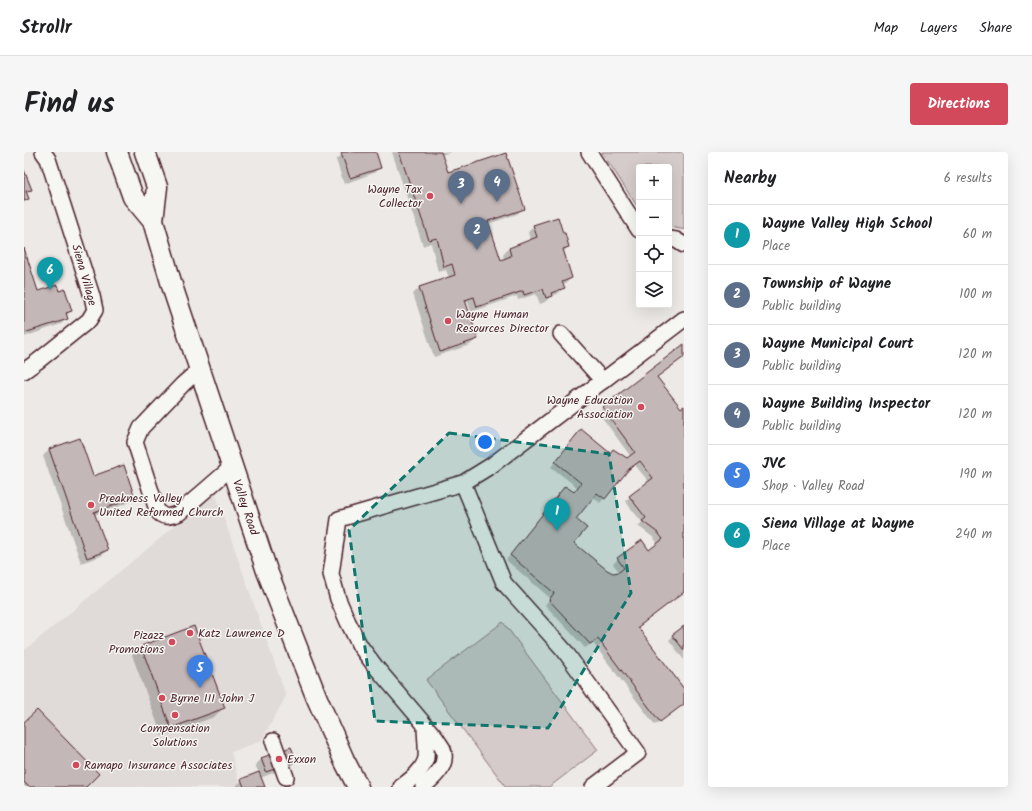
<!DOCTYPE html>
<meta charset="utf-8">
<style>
body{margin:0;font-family:Kalam,sans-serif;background:#f6f6f6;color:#202124}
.controls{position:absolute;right:12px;top:12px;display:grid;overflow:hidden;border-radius:4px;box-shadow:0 4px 16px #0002}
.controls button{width:36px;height:36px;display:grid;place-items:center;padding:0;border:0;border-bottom:1px solid #e0e0e0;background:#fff;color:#202124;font:20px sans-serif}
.you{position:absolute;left:461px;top:290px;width:14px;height:14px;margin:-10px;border:3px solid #fff;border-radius:50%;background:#1a73e8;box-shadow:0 0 0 6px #1a73e833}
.badge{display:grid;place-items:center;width:26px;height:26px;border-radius:50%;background:#d1495b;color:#fff;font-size:13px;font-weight:700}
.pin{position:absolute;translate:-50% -33px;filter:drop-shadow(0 1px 2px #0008)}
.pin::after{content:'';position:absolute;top:21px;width:14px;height:12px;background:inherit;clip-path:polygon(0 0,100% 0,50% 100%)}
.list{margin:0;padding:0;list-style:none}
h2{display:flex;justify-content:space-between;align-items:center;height:52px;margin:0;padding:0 16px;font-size:17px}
h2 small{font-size:13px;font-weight:400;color:#757577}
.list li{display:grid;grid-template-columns:26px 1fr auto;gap:12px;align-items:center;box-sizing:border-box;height:60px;padding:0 16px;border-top:1px solid #e0e0e0}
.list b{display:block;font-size:15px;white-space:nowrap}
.list p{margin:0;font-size:13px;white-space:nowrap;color:#757577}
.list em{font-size:13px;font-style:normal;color:#757577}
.icon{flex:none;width:22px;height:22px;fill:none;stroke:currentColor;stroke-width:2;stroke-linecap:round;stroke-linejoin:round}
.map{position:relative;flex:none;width:660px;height:635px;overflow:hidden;border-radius:4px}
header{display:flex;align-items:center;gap:24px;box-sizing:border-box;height:56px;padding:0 20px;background:#fff;border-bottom:1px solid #e0e0e0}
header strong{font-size:19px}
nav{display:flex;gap:22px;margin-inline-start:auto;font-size:14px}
.intro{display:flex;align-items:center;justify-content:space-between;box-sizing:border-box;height:96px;padding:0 24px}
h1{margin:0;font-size:28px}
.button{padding:10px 18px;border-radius:4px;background:#d1495b;color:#fff;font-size:14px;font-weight:700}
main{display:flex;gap:24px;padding:0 24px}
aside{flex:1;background:#fff;border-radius:4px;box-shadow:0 4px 16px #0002}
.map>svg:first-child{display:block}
.built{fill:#e0dad8}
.green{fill:#d4cbca;stroke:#8f757a}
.shadow{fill:#0003;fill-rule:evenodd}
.building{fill:#c4b7b7;stroke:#4a1f2b;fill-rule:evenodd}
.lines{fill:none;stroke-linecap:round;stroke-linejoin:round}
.minor-casing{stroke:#4a1f2b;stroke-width:18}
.major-casing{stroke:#4a1f2b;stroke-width:23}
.minor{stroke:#f6f6f2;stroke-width:15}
.major{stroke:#f6f6f2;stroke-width:20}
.marked{fill:#0f766e;fill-opacity:0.2;stroke:#0f766e;stroke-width:3;stroke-dasharray:8 5;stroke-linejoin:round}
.poi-dot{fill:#d1495b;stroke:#f6f6f2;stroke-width:1.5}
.labels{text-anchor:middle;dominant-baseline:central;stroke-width:3;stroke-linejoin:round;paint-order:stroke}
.poi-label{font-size:12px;fill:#4a1f2b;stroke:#f6f6f2;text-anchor:start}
.street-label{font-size:12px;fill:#4a1f2b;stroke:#f6f6f2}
</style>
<header>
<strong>Strollr</strong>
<nav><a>Map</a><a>Layers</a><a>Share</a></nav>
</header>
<div class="intro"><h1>Find us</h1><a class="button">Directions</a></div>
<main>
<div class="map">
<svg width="660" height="635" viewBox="0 0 660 635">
<rect width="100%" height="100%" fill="#ece9e6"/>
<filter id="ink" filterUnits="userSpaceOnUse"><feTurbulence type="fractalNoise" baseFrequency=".025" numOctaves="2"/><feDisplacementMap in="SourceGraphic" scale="8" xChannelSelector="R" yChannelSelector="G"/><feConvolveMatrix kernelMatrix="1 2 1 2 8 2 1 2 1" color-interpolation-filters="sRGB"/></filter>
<g filter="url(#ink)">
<path class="built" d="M191,341L262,544L237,589L207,600L216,635H0V499Z"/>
<g class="green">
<path d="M578,0H660V78L657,77L645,75V15H615V57Z"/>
<path d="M479,470L574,598L525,635H482L402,528Z"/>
</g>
<g class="shadow">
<path d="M321,0H351L356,15L350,21L320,32L312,8Z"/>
<path d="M368,0H427L417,3L423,22L500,56L493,62L464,72L476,109L480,107L479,103L485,96L506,89L504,80L510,74L544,95L539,100L547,126L541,132L538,133L539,136L533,142L527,144L521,150L516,152L512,142L494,148L493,144L447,160L444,150L441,151L452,187L446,193L410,205L389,142L395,136L425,126L422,118L414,120L407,91L399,94Z"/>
<path d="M0,20L7,38L2,42L4,47L0,51Z"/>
<path d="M0,99L14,141L47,158L42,164L43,166L37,172L0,185Z"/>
<path d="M660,193V208L658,206L633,225L657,258L660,256V440L613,476L660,539V552L631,573L569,491L561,496L521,453L526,446L482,408L537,340L549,341L554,336L527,315L552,283L586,302L603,308L607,305L574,260L579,256ZM611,313L625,330L601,349L618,370L614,374L630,386L634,392L625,399L618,389L594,407L589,412L596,421L588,422L582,419L549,391L550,367L569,345L576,351L602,320Z"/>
<path d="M25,298L68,325L110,345L104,351L70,363L83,398L77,404L57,411L19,304Z"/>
<path d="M170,475L199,556L190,565L138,584L108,503L117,494Z"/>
<path d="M660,475V508L645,488Z"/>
<path d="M0,572L61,635H0Z"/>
<path d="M237,607L272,609L265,615L236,626L240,635H212V634L218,628L235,621L231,613Z"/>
</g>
<g class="building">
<path d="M319,0H352L357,16L326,26L317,1Z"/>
<path d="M375,0H417L424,20L482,1L501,57L464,69L477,108L487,104L485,96L513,85L509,73L534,65L539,81H541L545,95L539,97L548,126L538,130L541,136L527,141L528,144L522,146L519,137L500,143L499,139L453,155L450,145L441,148L454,187L416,200L395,135L431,123L428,112L420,115L413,86L405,88Z"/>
<path d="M0,18L8,38L2,39L5,47L0,49Z"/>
<path d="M0,96L14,139L33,133L35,139L41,137L48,159L42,161L44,167L0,181Z"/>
<path d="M660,192V205L633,225L657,256L660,254V440L614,475L660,537V552L636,570L574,487L566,492L525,448L530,441L486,403L541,334L550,340L557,331L531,310L557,277L586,301L589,297L603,306L611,300L578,255ZM616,309L629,326L605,344L622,366L618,369L634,381L639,387L625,398L618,388L593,406L600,416L595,420L589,421L583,418L550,391L563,376L552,367L573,341L581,347L605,317Z"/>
<path d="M56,286L69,324L100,313L111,346L70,360L84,398L63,406L25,297Z"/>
<path d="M170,474L201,556L147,576L117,494Z"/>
<path d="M660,474V498L648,483Z"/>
<path d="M13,558L75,622L62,635H5L0,630V570Z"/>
<path d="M267,595L273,609L242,620L237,606Z"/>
<path d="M235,620L241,635H220L217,627Z"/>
</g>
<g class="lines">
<g class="minor-casing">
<g id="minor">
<path d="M565,0L615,78"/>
<path d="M645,87L652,88L660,93"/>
<path d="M537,182L579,229"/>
<path d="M176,217L159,232L117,276L111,290L133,358C138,367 146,365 155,361L208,315"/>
<path d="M0,219L14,209L65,168L71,158L68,144L24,7L19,0"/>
<path d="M439,331L480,431L540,498L614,601L569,635"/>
<path d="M249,589L262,625"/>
<path d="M377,635C386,628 399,619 402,606C403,598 401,583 401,574"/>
<path d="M399,635C409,626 425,614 419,597C417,593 414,590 412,586L351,514L336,494L324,470L314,447L307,422L315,367L439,331L468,313L660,167"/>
</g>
</g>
<g class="major-casing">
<g id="major">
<path id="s1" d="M93,0L109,45L129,69L150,140L243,419L292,544L320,608L334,635"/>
<path d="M121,0L133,35L129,69"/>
</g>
</g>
<use href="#minor" class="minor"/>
<use href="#major" class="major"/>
</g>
</g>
<path class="marked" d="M425,281L585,302L607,441L524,576L351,569L325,378Z"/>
<g class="poi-dot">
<circle cx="406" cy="44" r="4"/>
<circle cx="424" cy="169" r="4"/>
<circle cx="617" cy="255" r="4"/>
<circle cx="67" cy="353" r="4"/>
<circle cx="166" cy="481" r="4"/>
<circle cx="148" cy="490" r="4"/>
<circle cx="138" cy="546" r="4"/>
<circle cx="151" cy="563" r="4"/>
<circle cx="255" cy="607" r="4"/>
<circle cx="52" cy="613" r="4"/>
</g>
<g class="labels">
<g class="poi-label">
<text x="398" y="37" text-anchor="end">Wayne Tax<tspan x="398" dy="14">Collector</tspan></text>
<text x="432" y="162">Wayne Human<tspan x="432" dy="14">Resources Director</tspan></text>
<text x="609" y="248" text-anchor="end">Wayne Education<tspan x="609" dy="14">Association</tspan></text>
<text x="75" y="346">Preakness Valley<tspan x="75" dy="14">United Reformed Church</tspan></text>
<text x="174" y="481">Katz Lawrence D</text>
<text x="140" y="483" text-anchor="end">Pizazz<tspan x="140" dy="14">Promotions</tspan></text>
<text x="146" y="546">Byrne III John J</text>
<text x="151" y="576" text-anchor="middle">Compensation<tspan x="151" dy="14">Solutions</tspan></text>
<text x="263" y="607">Exxon</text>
<text x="60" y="613">Ramapo Insurance Associates</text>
</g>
<g class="street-label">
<text transform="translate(60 123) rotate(74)">Siena Village</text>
<text stroke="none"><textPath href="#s1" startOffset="380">Valley Road</textPath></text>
</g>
</g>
</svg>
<div class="controls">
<button>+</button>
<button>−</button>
<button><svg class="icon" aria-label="locate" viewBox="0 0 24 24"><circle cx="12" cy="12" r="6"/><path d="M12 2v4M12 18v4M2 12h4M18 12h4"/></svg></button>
<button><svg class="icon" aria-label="layers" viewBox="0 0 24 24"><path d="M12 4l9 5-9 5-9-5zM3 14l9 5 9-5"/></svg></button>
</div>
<div class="you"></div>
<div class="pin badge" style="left:533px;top:379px;background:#0f9aa8">1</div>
<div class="pin badge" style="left:453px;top:98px;background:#5c6f8a">2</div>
<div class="pin badge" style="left:437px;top:52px;background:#5c6f8a">3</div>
<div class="pin badge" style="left:473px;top:50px;background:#5c6f8a">4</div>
<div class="pin badge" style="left:176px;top:536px;background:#3f7fe0">5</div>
<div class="pin badge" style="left:26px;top:138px;background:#0f9aa8">6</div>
</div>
<aside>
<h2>Nearby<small>6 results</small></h2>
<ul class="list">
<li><span class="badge" style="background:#0f9aa8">1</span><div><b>Wayne Valley High School</b><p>Place</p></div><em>60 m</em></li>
<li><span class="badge" style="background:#5c6f8a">2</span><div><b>Township of Wayne</b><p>Public building</p></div><em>100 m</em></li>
<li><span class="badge" style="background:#5c6f8a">3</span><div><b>Wayne Municipal Court</b><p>Public building</p></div><em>120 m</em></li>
<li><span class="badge" style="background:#5c6f8a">4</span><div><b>Wayne Building Inspector</b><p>Public building</p></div><em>120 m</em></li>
<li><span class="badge" style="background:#3f7fe0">5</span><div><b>JVC</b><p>Shop · Valley Road</p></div><em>190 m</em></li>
<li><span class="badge" style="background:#0f9aa8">6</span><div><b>Siena Village at Wayne</b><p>Place</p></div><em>240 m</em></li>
</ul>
</aside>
</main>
